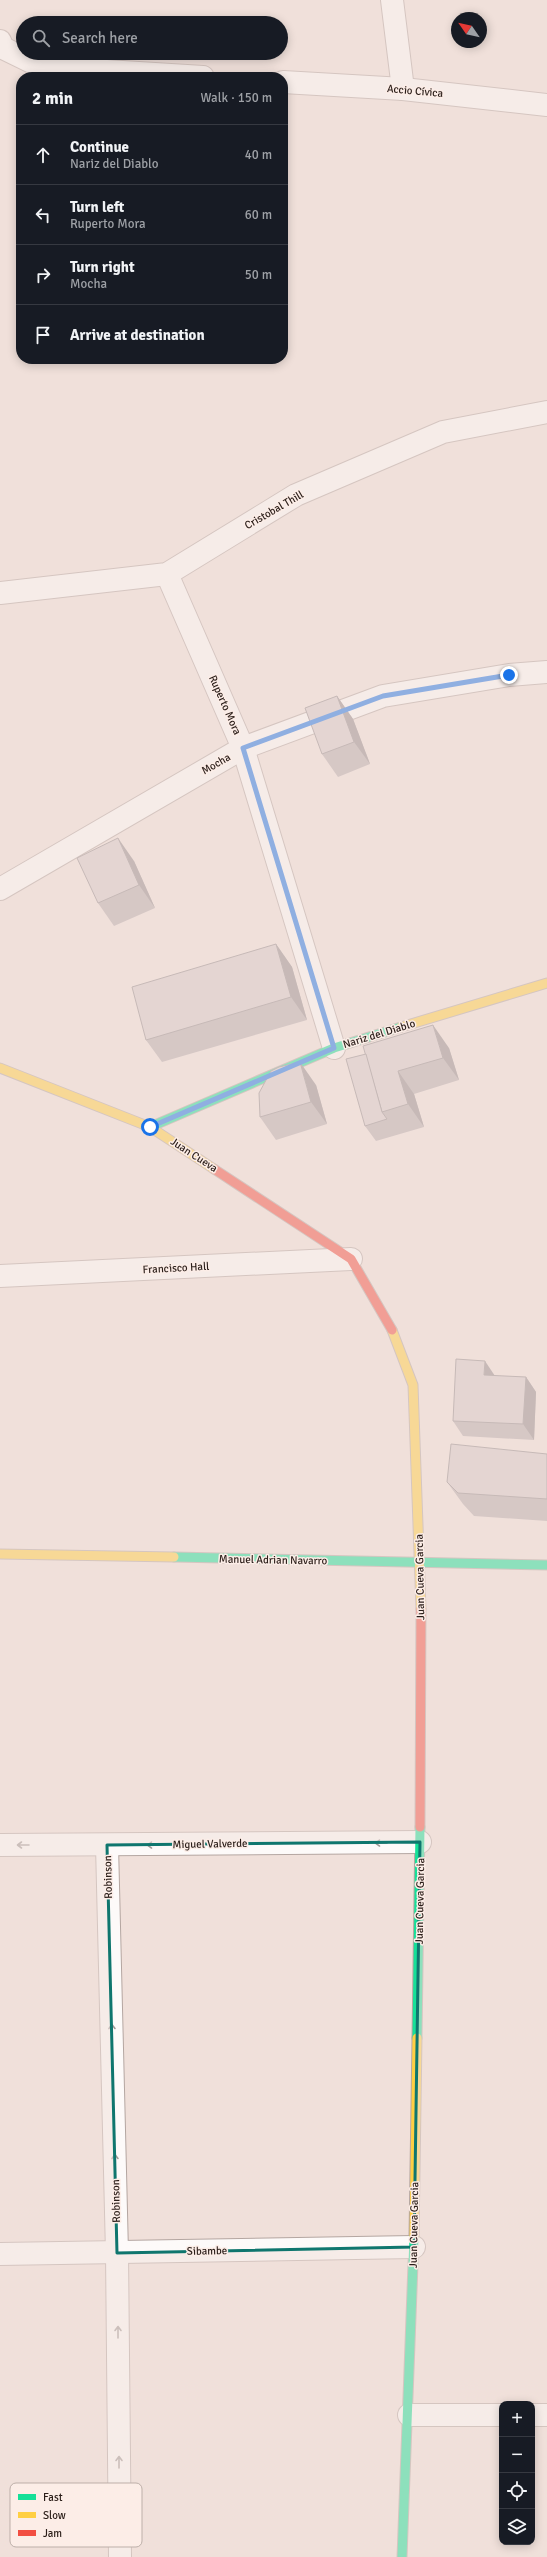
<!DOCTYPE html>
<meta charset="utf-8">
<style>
body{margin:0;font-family:Signika,sans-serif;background:#242831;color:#f1f3f6}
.controls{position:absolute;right:12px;bottom:12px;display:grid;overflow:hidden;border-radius:8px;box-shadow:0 2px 10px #0003}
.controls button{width:36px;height:36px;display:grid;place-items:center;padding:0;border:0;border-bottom:1px solid #363941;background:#171b24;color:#f1f3f6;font:20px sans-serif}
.compass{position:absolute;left:451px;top:12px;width:36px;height:36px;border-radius:50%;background:#171b24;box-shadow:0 2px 10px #0003;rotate:304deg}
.stop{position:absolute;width:12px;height:12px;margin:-9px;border:3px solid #1a73e8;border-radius:50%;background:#fff}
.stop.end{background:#1a73e8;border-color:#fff;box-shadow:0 1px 4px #0008}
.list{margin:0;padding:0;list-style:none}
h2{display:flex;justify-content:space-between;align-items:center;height:52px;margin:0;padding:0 16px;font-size:17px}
h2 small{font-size:13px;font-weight:400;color:#9ea1a6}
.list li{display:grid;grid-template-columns:26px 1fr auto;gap:12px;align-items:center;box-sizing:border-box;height:60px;padding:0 16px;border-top:1px solid #363941}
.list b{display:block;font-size:15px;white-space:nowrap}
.list p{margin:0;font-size:13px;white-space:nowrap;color:#9ea1a6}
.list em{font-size:13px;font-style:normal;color:#9ea1a6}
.icon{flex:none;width:22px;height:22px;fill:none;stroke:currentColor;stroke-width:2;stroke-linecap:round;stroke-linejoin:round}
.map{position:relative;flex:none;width:547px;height:2557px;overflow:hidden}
.search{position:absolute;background:#171b24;box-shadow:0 2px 10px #0003;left:16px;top:16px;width:272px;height:44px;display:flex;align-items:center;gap:10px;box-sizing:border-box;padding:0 14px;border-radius:22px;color:#9ea1a6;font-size:15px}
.panel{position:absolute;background:#171b24;box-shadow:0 2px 10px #0003;left:16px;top:72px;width:272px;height:292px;border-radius:16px}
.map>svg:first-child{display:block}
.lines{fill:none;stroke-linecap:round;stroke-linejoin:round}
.street-casing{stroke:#b4a6a1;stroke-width:24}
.fast-casing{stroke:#b4a6a1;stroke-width:11}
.slow-casing{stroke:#b4a6a1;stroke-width:11}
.jam-casing{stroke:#b4a6a1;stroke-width:11}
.street{stroke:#fdfaf9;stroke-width:22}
.fast{stroke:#16e098;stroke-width:9}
.slow{stroke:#ffcf43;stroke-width:9}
.jam{stroke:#f24e42;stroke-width:9}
.wall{fill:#b6abac}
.shaded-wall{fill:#948b8c}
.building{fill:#d4c7c8;stroke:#948b8c}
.oneway{stroke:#9e9794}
.route{stroke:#1a73e8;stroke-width:5}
.marked{fill:none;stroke:#0f766e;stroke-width:3;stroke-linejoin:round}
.labels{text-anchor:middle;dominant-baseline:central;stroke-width:3;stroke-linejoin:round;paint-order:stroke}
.street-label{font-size:11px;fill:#2b1e19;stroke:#fcede7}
.key{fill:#fcede7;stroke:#bdafa9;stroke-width:1}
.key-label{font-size:11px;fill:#2b1e19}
</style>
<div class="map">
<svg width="547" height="2557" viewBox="0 0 547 2557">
<rect width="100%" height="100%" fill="#f0e0da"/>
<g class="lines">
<g class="street-casing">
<g id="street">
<path d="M392,0L403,89"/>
<path d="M0,41L3,48L42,67L203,77"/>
<path d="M283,82L403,89L547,105"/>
<path d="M167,574L243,748L334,1048"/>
<path d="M0,593L167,574L296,495L443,432L547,412"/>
<path d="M0,889L243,748L383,696L509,675L547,672"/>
<path d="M0,1276L351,1259"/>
<path d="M0,1845L420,1842"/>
<path d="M107,1845L117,2253L120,2557"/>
<path d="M0,2254L414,2247"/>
<path d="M409,2415H502"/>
<path d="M532,2415H547"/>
</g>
</g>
<g class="fast-casing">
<g id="fast">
<path d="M150,1127L334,1048L401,1027"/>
<path d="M174,1557L547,1565"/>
<path d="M417,2038L420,1827"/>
<path d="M402,2557L414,2237"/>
</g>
</g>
<g class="slow-casing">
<g id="slow">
<path d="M401,1027L547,983"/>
<path d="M0,1068L150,1127L214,1169"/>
<path d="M392,1330L413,1385L421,1609"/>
<path d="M0,1554L174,1557"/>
<path d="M414,2237L417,2038"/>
</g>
</g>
<g class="jam-casing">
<g id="jam">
<path d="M214,1169L351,1259L392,1330"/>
<path d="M420,1827L421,1609"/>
</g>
</g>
<use href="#street" class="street"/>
<use href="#fast" class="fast"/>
<use href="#slow" class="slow"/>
<use href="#jam" class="jam"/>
</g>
<g class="wall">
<path d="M337,696L353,719L370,764L338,777L322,754Z"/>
<path d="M134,861L155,908L114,926L98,903Z"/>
<path d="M276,944L292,967L307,1020L162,1062L146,1040Z"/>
<path d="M449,1048L459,1080L414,1094L424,1127L376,1141L365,1126L366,1054Z"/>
<path d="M316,1085L327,1124L276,1140L260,1117Z"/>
<path d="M495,1376L526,1377L536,1392L534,1440L463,1436L453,1421Z"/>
<path d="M547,1454V1521L474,1516L463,1504L447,1482Z"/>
</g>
<g class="shaded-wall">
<path d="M337,696L353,719L370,764L354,742Z"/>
<path d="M118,838L134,861L155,908L139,885Z"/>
<path d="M276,944L292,967L307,1020L291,997Z"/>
<path d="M433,1025L449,1048L459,1080L443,1058Z"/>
<path d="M300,1062L316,1085L327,1124L311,1102Z"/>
<path d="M398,1071L414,1094L424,1127L408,1104Z"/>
<path d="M485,1361L495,1376L484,1375Z"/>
<path d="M526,1377L536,1392L534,1440L523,1424Z"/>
</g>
<g class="building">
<path d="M337,696L354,742L322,754L305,708Z"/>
<path d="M118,838L139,885L98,903L77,858Z"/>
<path d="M276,944L291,997L146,1040L132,987Z"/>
<path d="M433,1025L443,1058L398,1071L408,1104L382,1112L363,1046Z"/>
<path d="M366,1054L382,1112L387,1119L365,1126L346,1059Z"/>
<path d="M300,1062L311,1102L260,1117L259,1093L271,1071L279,1067Z"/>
<path d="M456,1359L485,1361L484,1375L526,1377L523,1424L453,1421Z"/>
<path d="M451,1444L547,1454V1499L458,1493L447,1482Z"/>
</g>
<defs><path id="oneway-shaft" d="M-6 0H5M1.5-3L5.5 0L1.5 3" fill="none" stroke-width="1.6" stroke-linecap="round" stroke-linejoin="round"/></defs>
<g class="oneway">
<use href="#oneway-shaft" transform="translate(381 1843) rotate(179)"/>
<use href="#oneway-shaft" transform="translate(23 1845) rotate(-180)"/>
<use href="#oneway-shaft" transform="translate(153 1845) rotate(179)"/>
<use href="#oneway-shaft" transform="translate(112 2030) rotate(-91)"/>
<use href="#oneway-shaft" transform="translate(115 2160) rotate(-91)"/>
<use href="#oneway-shaft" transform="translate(118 2332) rotate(-90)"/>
<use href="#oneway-shaft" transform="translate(119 2462) rotate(-90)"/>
</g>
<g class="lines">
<path class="route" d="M150,1127L334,1048L243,748L383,696L509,675"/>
</g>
<path d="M0 0H547V2557H0ZM420,1842L414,2247L117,2253L107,1845Z" fill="#f0e0da" fill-opacity=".55" fill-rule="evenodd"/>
<path class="marked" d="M420,1842L414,2247L117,2253L107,1845Z"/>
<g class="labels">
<g class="street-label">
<text transform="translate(415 91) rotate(5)">Accio Cívica</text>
<text transform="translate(274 510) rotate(-30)">Cristobal Thill</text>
<text transform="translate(225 705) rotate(66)">Ruperto Mora</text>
<text transform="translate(216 764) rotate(-30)">Mocha</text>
<text transform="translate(379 1034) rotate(-17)">Nariz del Diablo</text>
<text transform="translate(194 1155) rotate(33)">Juan Cueva</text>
<text transform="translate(176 1268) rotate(-3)">Francisco Hall</text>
<text transform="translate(273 1560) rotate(1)">Manuel Adrian Navarro</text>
<text transform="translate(420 1577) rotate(-91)">Juan Cueva Garcia</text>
<text transform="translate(210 1844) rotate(-1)">Miguel Valverde</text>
<text transform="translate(108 1877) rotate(-91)">Robinson</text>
<text transform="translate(420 1901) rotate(-89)">Juan Cueva Garcia</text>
<text transform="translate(116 2201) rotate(-91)">Robinson</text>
<text transform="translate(414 2225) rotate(-89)">Juan Cueva Garcia</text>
<text transform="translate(207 2251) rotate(-1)">Sibambe</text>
</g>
</g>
<rect x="10" y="2483" width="132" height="64" rx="6" class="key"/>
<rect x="18" y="2494" width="18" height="6" fill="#16e098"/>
<rect x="18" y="2512" width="18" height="6" fill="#ffcf43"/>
<rect x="18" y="2530" width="18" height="6" fill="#f24e42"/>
<g class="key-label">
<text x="43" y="2501">Fast</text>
<text x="43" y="2519">Slow</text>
<text x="43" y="2537">Jam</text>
</g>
</svg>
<div class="controls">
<button>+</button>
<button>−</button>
<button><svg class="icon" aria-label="locate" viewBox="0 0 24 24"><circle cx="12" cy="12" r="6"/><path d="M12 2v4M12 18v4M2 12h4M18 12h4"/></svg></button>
<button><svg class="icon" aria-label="layers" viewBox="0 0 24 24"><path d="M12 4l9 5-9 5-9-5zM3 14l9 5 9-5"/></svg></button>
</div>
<svg class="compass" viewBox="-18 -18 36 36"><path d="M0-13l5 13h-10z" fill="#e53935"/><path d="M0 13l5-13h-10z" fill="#9ea1a6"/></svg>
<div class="stop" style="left:150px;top:1127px"></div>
<div class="stop end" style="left:509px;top:675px"></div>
<div class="search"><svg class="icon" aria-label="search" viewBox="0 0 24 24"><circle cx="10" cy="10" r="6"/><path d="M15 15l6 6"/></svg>Search here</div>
<section class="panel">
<h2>2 min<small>Walk · 150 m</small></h2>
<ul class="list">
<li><svg class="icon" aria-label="ahead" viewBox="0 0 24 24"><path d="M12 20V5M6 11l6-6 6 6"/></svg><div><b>Continue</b><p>Nariz del Diablo</p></div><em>40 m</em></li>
<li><svg class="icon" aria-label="left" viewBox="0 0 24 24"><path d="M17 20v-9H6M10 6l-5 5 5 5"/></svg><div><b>Turn left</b><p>Ruperto Mora</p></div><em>60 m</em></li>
<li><svg class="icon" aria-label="right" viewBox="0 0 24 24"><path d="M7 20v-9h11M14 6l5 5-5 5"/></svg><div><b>Turn right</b><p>Mocha</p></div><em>50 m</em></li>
<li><svg class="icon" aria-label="arrive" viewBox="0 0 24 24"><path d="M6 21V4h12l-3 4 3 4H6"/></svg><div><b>Arrive at destination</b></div></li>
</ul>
</section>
</div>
